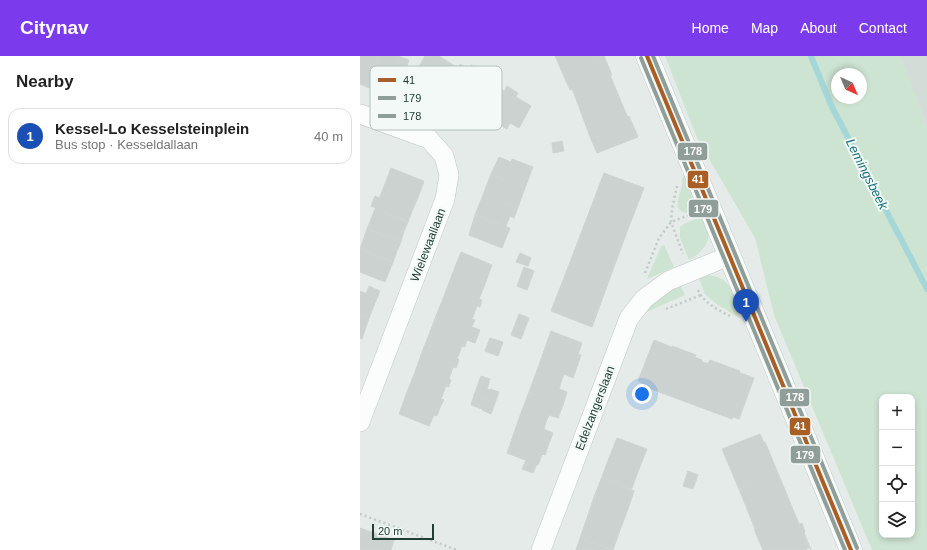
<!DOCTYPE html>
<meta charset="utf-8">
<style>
body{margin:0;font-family:Arial,sans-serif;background:#f6f6f6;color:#222}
.controls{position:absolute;right:12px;bottom:12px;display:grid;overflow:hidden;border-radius:8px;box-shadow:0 2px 6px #0003}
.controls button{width:36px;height:36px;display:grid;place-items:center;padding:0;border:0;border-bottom:1px solid #e0e0e0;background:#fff;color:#222;font:20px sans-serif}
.compass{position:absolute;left:471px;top:12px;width:36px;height:36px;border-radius:50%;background:#fff;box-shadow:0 2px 6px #0003;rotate:136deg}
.scale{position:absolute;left:12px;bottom:10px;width:62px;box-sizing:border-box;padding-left:4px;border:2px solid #223e34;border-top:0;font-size:11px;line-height:14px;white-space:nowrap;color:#223e34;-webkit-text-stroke:3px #f3f9f6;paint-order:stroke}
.you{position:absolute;left:282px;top:338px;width:14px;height:14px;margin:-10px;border:3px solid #fff;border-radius:50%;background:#1a73e8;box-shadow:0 0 0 6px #1a73e833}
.badge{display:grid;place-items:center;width:26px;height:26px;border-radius:50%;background:#7c3aed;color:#fff;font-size:13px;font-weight:700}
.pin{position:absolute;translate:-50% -33px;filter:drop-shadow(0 1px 2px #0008)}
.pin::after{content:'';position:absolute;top:21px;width:14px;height:12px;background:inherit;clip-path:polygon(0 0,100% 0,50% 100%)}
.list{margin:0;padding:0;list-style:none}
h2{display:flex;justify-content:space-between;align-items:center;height:52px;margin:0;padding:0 16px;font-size:17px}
h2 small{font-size:13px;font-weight:400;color:#767676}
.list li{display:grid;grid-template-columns:26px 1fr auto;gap:12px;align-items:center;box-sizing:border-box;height:56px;margin:0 8px 8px;padding:0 8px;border:1px solid #e0e0e0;border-radius:12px}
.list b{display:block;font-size:15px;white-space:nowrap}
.list p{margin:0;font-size:13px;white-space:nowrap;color:#767676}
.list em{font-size:13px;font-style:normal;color:#767676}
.icon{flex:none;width:22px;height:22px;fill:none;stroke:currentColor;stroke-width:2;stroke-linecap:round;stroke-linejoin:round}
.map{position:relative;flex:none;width:567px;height:494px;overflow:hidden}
header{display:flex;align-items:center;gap:24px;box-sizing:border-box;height:56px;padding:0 20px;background:#7c3aed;color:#fff}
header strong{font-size:19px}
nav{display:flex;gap:22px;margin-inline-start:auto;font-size:14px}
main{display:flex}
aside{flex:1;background:#fff}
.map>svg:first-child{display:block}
.built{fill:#d3dcd7}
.green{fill:#cee4d3;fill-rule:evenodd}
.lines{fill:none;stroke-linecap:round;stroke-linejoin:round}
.stream{stroke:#a5d7d9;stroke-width:6}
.building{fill:#ccd2cf;stroke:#ced4d1}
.minor-casing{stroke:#c2c8c5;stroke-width:20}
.tertiary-casing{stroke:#c2c8c5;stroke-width:23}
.path{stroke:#c1cbc6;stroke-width:2.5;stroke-dasharray:2 3;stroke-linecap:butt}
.minor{stroke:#fbfcfc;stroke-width:19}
.tertiary{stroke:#fbfcfc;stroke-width:22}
.bus-1-casing{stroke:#f3f9f6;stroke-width:7}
.bus-2-casing{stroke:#f3f9f6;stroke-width:7}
.bus-3-casing{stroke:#f3f9f6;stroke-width:7}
.bus-1{stroke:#a85e24;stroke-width:4}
.bus-2{stroke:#909e9a;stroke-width:4}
.bus-3{stroke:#909e9a;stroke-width:4}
.labels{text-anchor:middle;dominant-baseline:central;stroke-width:4;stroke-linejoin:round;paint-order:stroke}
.street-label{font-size:12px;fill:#223e34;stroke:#f3f9f6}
.water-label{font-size:13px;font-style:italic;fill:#1b747b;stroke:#f3f9f6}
.key{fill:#f3f9f6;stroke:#b4c1bc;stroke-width:1}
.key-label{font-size:11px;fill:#223e34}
.line-badge{stroke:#f3f9f6;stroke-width:1.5}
.badge-label{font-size:11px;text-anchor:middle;font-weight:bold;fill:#fff}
</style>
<header>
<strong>Citynav</strong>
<nav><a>Home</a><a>Map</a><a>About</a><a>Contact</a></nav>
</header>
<main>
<aside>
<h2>Nearby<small></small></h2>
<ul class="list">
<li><span class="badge" style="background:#1a4fb4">1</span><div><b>Kessel-Lo Kesselsteinplein</b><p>Bus stop · Kesseldallaan</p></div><em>40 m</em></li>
</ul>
</aside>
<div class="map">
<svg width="567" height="494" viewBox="0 0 567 494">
<rect width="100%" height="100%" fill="#e5ebe8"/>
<path class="built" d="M541,0H567V71L541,3Z"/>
<g class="green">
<path d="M305,0H541L567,71V494H512L414,259L395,182L337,82ZM477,18H501V42H477ZM522,341H552V479H522Z"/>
<path d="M324,117L338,151L326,157C311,153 320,139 322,130C323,125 321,122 324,117Z"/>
<path d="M342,160C344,165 347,170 348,175C351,187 339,199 329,204L320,182V171L324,168Z"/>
<path d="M304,189L314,211L287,223L301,190Z"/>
<path d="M345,219C369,220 372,233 380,253L376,254L381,263L355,247L345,238L339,222Z"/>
<path d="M320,229L325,239L282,258L303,238Z"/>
</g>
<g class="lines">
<path class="stream" d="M451,0L471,49L567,233"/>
</g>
<g class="building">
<path d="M0,0H19L7,31L0,28Z"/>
<path d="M19,0H40L30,29L24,27L21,36L7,31Z"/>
<path d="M65,0H79L87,5L68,37L56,29L61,22L55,18Z"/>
<path d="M195,0H222L227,11L241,5L248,20L250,19L213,35L212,33L210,34Z"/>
<path d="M222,0H244L252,19L248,20L241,5L227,11Z"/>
<path d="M40,1L49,4L41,27L32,24Z"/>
<path d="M87,5L98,12L100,8L108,13L91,40L85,36L81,44L68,37Z"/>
<path d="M111,9L128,19L105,58L92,51L97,43L91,40Z"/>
<path d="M250,19L267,60L228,75L213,35Z"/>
<path d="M124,27L135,33L137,30L144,35L128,62L122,58L118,66L105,58Z"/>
<path d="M147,30L158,37L154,44L143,38Z"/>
<path d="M143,38L154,44L156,41L171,50L159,72L150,67L147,73L128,62Z"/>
<path d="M267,60L276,80L255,89L250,75L231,83L228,75Z"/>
<path d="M269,60L278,81L237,97L231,83L250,75L255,89L276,80L267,61Z"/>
<path d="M202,85L204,95L193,97L192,87Z"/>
<path d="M139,101L151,106L152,103L173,111L165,132L131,118Z"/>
<path d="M31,112L61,124L56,135L60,136L56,146L23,133Z"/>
<path d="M244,117L284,132L268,173L228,159Z"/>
<path d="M131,118L165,132L158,151L123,139Z"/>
<path d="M61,124L64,125L60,136L56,135Z"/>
<path d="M23,133L56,146L52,155L49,153L45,164L15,153Z"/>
<path d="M123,139L158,151L154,162L150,160L146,170L115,159Z"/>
<path d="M15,140L20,142L16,152L11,150Z"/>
<path d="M15,153L48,166L44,175L41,174L37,184L7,173Z"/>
<path d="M49,153L52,155L48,166L45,164Z"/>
<path d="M115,159L150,172L142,192L109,179Z"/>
<path d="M228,159L268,173L247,230L207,214Z"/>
<path d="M7,173L41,186L37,195L33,194L29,204L0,193Z"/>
<path d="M41,174L44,175L41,186L37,184Z"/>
<path d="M0,193L33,206L25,226L0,216Z"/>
<path d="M33,194L37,195L33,206L29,204Z"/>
<path d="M101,196L132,209L125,228L93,216Z"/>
<path d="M160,197L171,202L168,210L156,206Z"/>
<path d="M164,211L174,215L167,234L157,230Z"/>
<path d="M207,214L247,230L232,271L191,255Z"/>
<path d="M93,216L125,228L119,243L122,244L121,248L86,235Z"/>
<path d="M9,230L20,235L17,242L6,238Z"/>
<path d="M0,235L17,242L9,262L0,258Z"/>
<path d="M86,235L121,248L120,251L117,250L112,263L115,264L113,268L78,255Z"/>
<path d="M78,255L113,268L112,271L120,274L115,287L107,284L105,290L70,276Z"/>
<path d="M0,258L9,262L2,283L0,282Z"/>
<path d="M159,258L169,262L161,283L151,279Z"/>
<path d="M191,275L222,287L218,298L221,299L218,308L184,295Z"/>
<path d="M70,276L105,290V291L102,290L97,303L99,304L97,309L62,296Z"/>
<path d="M130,282L143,286L138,300L125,295Z"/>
<path d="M294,284L324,296L322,300L333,304L334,301L342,304V306L357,310L356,313L365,316L367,312L394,322L386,344L380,342L372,363L283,330L291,309L285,307Z"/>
<path d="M312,290L336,299L335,301H334L333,304L322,300L324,296L312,291Z"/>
<path d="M184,295L218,308L213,322L204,318L201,326L176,317Z"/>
<path d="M62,296L97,309L96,312L93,311L89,323L91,324L89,329L55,316Z"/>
<path d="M350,304L380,315L379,316L367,312L365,316L356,313L357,310L348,307Z"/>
<path d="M285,307L291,309L284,328L278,325Z"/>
<path d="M55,316L89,329V331L86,330L81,343L84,344L81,349L47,336Z"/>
<path d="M176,317L201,326L199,333L207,336L203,349L169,336Z"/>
<path d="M121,320L130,323L127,333L130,334L126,343L114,339Z"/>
<path d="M130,333L139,336L135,347L126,343Z"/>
<path d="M47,336L81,349L77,360L74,359L69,370L39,358Z"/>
<path d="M169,336L203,349L198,362L189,359L186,366L161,357Z"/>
<path d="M114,339L126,343L122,353L111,349Z"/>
<path d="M380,342L386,344L379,363L373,361Z"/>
<path d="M126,343L135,347L131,358L122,354Z"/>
<path d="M161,357L186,366L184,373L193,377L188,390L154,377Z"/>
<path d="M154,377L188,390L185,399L182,398L178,409L147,397Z"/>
<path d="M400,378L404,387L405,386L418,417L379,433L362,393Z"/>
<path d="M257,382L287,393L279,413L249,402Z"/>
<path d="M249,402L279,413L272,432L271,433L242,421Z"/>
<path d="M166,404L177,408L173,417L162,413Z"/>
<path d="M328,415L338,419L333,433L323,430Z"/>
<path d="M418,417L434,456L395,473L379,433Z"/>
<path d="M242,421L274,435L268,453L234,441Z"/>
<path d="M234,441L268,453L260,474L227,462Z"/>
<path d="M434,456L449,492L444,494H403L394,473Z"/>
<path d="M227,462L260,474L253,494L220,482Z"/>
<path d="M442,467L445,476L444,477L451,494L439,468Z"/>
<path d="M0,472L34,484L31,494H0Z"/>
<path d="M220,482L251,494H216Z"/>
</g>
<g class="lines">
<g class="minor-casing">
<g id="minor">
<path d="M0,58L69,83L84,100L89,119L85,143L0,366"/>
<path d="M181,494L269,262L284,243L308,225L369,200"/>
</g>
</g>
<g class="tertiary-casing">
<path id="tertiary" d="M287,0L491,494"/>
</g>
<g class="path">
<path d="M317,130L312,153L311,166L323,198"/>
<path d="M285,217L299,182L311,166L329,159"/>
<path d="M338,234C344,247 358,254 370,260"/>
<path d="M306,253L341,239"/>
<path d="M0,458L97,494"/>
</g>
<use href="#minor" class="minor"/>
<use href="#tertiary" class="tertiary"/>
<g class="bus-1-casing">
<path id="bus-1" d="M287,0L491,494"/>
</g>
<g class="bus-2-casing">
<path id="bus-2" d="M281,2L485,494"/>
</g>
<g class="bus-3-casing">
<path id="bus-3" d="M293,0L497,492"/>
</g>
<use href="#bus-1" class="bus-1"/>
<use href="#bus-2" class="bus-2"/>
<use href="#bus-3" class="bus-3"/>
</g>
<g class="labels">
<g class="street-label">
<text transform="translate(68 189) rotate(-69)">Wielewaallaan</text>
<text transform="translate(235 352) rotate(-69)">Edelzangerslaan</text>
</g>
<g class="water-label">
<text transform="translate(507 118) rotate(63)">Lemingsbeek</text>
</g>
</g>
<rect x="10" y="10" width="132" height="64" rx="6" class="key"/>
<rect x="18" y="22" width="18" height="4" fill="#a85e24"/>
<rect x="18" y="40" width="18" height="4" fill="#909e9a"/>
<rect x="18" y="58" width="18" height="4" fill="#909e9a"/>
<g class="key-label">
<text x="43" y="28">41</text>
<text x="43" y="46">179</text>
<text x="43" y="64">178</text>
</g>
<g class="line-badge">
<rect x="317" y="86" width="31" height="19" rx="4" fill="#909e9a"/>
<rect x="327" y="114" width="22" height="19" rx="4" fill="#a85e24"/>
<rect x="328" y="143" width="31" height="19" rx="4" fill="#909e9a"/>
<rect x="419" y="332" width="31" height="19" rx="4" fill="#909e9a"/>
<rect x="429" y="361" width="22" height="19" rx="4" fill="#a85e24"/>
<rect x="430" y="389" width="31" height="19" rx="4" fill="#909e9a"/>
</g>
<g class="badge-label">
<text x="333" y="99">178</text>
<text x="338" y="127">41</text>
<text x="343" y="157">179</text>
<text x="435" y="345">178</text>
<text x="440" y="374">41</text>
<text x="445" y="403">179</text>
</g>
</svg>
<div class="controls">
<button>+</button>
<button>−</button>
<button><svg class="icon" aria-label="locate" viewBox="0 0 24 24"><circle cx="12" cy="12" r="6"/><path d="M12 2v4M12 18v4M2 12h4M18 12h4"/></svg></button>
<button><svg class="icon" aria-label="layers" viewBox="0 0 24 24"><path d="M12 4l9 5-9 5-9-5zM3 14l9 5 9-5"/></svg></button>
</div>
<svg class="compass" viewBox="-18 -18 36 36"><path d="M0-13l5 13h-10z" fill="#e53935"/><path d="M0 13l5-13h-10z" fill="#767676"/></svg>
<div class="scale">20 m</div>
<div class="you"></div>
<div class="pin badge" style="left:386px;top:266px;background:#1a4fb4">1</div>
</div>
</main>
